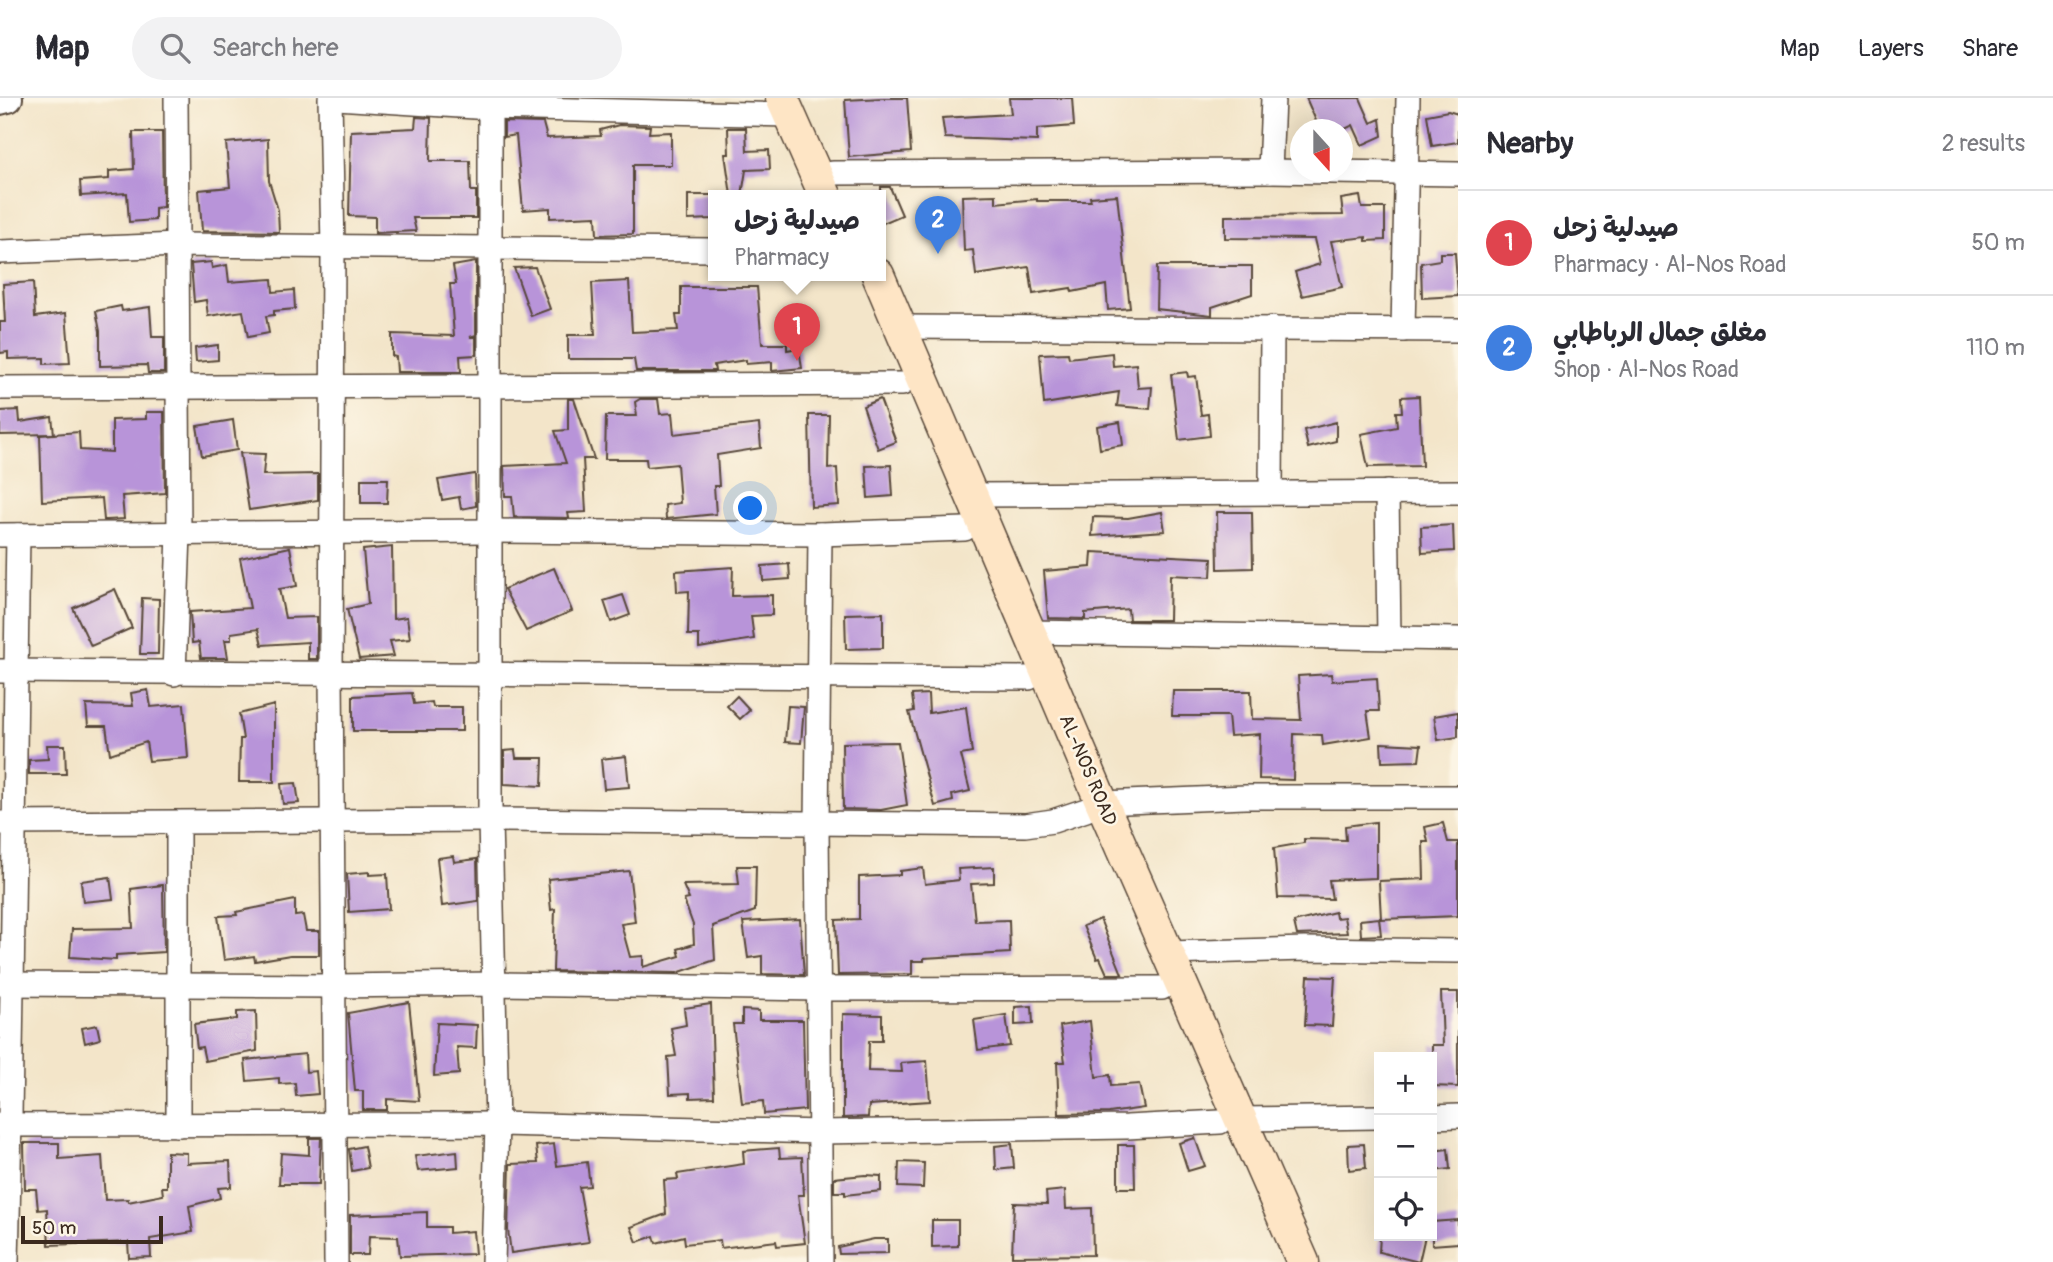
<!DOCTYPE html>
<meta charset="utf-8">
<style>
body{margin:0;font-family:Pangolin,"Playpen Sans Arabic",sans-serif;background:#f2f2f3;color:#2b2b33}
.controls{position:absolute;right:21px;bottom:21px;display:grid;overflow:hidden;border-radius:0px;box-shadow:0 7px 28px #0002}
.controls button{width:63px;height:63px;display:grid;place-items:center;padding:0;border:0;border-bottom:2px solid #e1e1e2;background:#fff;color:#2b2b33;font:35px sans-serif}
.compass{position:absolute;left:1290px;top:21px;width:63px;height:63px;border-radius:50%;background:#fff;box-shadow:0 7px 28px #0002;rotate:159deg}
.scale{position:absolute;left:21px;bottom:18px;width:142px;box-sizing:border-box;padding-left:7px;border:4px solid #3b2a1e;border-top:0;font-size:19px;line-height:24px;white-space:nowrap;color:#3b2a1e;-webkit-text-stroke:5px #fcf5e5;paint-order:stroke}
.you{position:absolute;left:751px;top:411px;width:24px;height:24px;margin:-18px;border:5px solid #fff;border-radius:50%;background:#1a73e8;box-shadow:0 0 0 10px #1a73e833}
.badge{display:grid;place-items:center;width:46px;height:46px;border-radius:50%;background:#1f6fb2;color:#fff;font-size:23px;font-weight:700}
.pin{position:absolute;translate:-50% -58px;filter:drop-shadow(0 2px 4px #0008)}
.pin::after{content:'';position:absolute;top:37px;width:24px;height:21px;background:inherit;clip-path:polygon(0 0,100% 0,50% 100%)}
.popup{position:absolute;left:708px;top:92px;width:178px;height:91px;box-sizing:border-box;display:grid;place-content:center;border-radius:0px;background:#fff;filter:drop-shadow(0 2px 5px #0005);font-size:23px;white-space:nowrap;color:#7c7c81}
.popup b{font-size:26px;color:#2b2b33}
.popup::after{content:'';position:absolute;left:50%;top:100%;margin-left:-14px;border:14px solid transparent;border-top-color:#fff}
.list{margin:0;padding:0;list-style:none}
h2{display:flex;justify-content:space-between;align-items:center;height:91px;margin:0;padding:0 28px;font-size:30px}
h2 small{font-size:23px;font-weight:400;color:#7c7c81}
.list li{display:grid;grid-template-columns:46px 1fr auto;gap:21px;align-items:center;box-sizing:border-box;height:105px;padding:0 28px;border-top:2px solid #e1e1e2}
.list b{display:block;font-size:26px;white-space:nowrap}
.list p{margin:0;font-size:23px;white-space:nowrap;color:#7c7c81}
.list em{font-size:23px;font-style:normal;color:#7c7c81}
.icon{flex:none;width:38px;height:38px;fill:none;stroke:currentColor;stroke-width:2;stroke-linecap:round;stroke-linejoin:round}
.map{position:relative;flex:none;width:1458px;height:1164px;overflow:hidden}
header{display:flex;align-items:center;gap:42px;box-sizing:border-box;height:98px;padding:0 35px;background:#fff;border-bottom:2px solid #e1e1e2}
header strong{font-size:33px}
nav{display:flex;gap:38px;margin-inline-start:auto;font-size:24px}
.search{width:490px;height:63px;background:#f2f2f3;display:flex;align-items:center;gap:18px;box-sizing:border-box;padding:0 24px;border-radius:38px;color:#7c7c81;font-size:26px}
main{display:flex}
aside{flex:1;background:#fff}
.map>svg:first-child{display:block}
.building{fill:#b894d9}
.lines{fill:none;stroke-linecap:round;stroke-linejoin:round}
.minor-casing{stroke:#574638;stroke-width:26}
.tertiary-casing{stroke:#574638;stroke-width:32}
.secondary-casing{stroke:#574638;stroke-width:35}
.minor{stroke:#fff;stroke-width:23}
.tertiary{stroke:#fff;stroke-width:28}
.secondary{stroke:#fee5c5;stroke-width:32}
.labels{text-anchor:middle;dominant-baseline:central;stroke-width:5;stroke-linejoin:round;paint-order:stroke}
.street-label{font-size:19px;fill:#3b2a1e;stroke:#fcf5e5}
</style>
<header>
<strong>Map</strong>
<div class="search"><svg class="icon" aria-label="search" viewBox="0 0 24 24"><circle cx="10" cy="10" r="6"/><path d="M15 15l6 6"/></svg>Search here</div>
<nav><a>Map</a><a>Layers</a><a>Share</a></nav>
</header>
<main>
<div class="map">
<svg width="1458" height="1164" viewBox="0 0 1458 1164">
<rect width="100%" height="100%" fill="#fcf5e5"/>
<filter id="ink" filterUnits="userSpaceOnUse"><feTurbulence type="fractalNoise" baseFrequency=".0143" numOctaves="2"/><feDisplacementMap in="SourceGraphic" scale="14" xChannelSelector="R" yChannelSelector="G"/><feConvolveMatrix kernelMatrix="1 2 1 2 8 2 1 2 1" color-interpolation-filters="sRGB"/></filter>
<filter id="wash" filterUnits="userSpaceOnUse"><feTurbulence type="fractalNoise" baseFrequency=".00686" numOctaves="4" result="noise"/><feDisplacementMap in="SourceGraphic" scale="28" xChannelSelector="R" yChannelSelector="G"/><feGaussianBlur stdDeviation="1.57" result="paint"/><feColorMatrix in="noise" values="0 0 0 0 0 0 0 0 0 0 0 0 0 0 0 0 0 1.4 0 .05"/><feComposite in="paint" operator="in"/></filter>
<g filter="url(#wash)">
<rect width="100%" height="100%" fill="#f3e5c9"/>
<g id="blocks">
<g class="building">
<path d="M883,0H907L911,54L849,59L845,2Z"/>
<path d="M1009,0H1072L1074,28L1037,31V43L945,40L942,20L1011,16Z"/>
<path d="M1306,0H1360L1371,25L1380,21L1382,38L1362,47L1353,27L1343,32H1320Z"/>
<path d="M1448,13L1458,16V44L1432,48L1427,17Z"/>
<path d="M416,19L431,20L430,63H470L471,93H476V120H413L416,133L375,135V119L349,118L351,33L415,30Z"/>
<path d="M504,24L543,25L547,40L601,38L600,32L619,27L650,28L649,35L671,34V67H633V136L597,137L596,118L550,120V110L523,112L516,37L504,39Z"/>
<path d="M728,30H746L747,53L769,52L770,71L746,72L742,97H731L725,56H729Z"/>
<path d="M133,34H162L163,109L155,110V122L129,124L127,95L81,98L80,83L109,81V73L134,71Z"/>
<path d="M268,41L269,83L278,112L279,134L202,133L199,92L230,89L226,45Z"/>
<path d="M881,89H890L902,117L881,126Z"/>
<path d="M688,97H713V121L688,122Z"/>
<path d="M996,97V105L1037,101V103H1091L1090,99L1117,97L1130,210L1108,212L1106,187L1072,194L1071,190L1033,196L1029,169L976,177L973,152L964,153L962,98Z"/>
<path d="M1360,98L1362,110H1385V142L1366,143V139L1331,143L1342,189L1302,198L1295,174L1320,166L1314,141L1225,140V118L1343,117L1341,101Z"/>
<path d="M1440,155H1455L1458,198L1422,200L1421,165L1440,162Z"/>
<path d="M211,164L212,170L227,167L229,184L272,181L273,194L294,192L295,211L274,213V217L266,218L269,235L248,239L243,213L208,218L206,202L194,204L191,166Z"/>
<path d="M476,164V237L470,239H476V257L460,258L461,274H397L396,259L392,258V236L454,238L450,186H456L453,168Z"/>
<path d="M1157,168H1252V196L1212,209V217L1156,211Z"/>
<path d="M535,169L550,211L531,218L514,170Z"/>
<path d="M629,183L632,234L678,232L676,217H681V189H757L762,246H787V252L799,250L802,270L772,273V264L746,266V262L714,267L715,273H636L634,261H568V237H595L592,185Z"/>
<path d="M33,184L35,219L66,215L70,265L44,266V260L8,261V254L0,255V224H5L3,186Z"/>
<path d="M121,208L122,213L150,209L152,239H164V275H148L147,267L100,268V233L96,213Z"/>
<path d="M218,247V262L196,264L195,250Z"/>
<path d="M1068,255L1069,260L1112,255L1113,268L1136,266L1138,290L1152,289L1150,311L1117,308L1119,294L1044,306L1040,256Z"/>
<path d="M1187,274L1188,279L1196,278L1201,317L1208,316L1210,338L1179,342L1171,276Z"/>
<path d="M1419,298L1422,368L1368,369L1361,336L1397,329L1396,314H1402L1401,299Z"/>
<path d="M568,301H574L594,361H583L586,414L568,415L569,420L514,419L512,398H505L504,368L566,365L555,333L568,332Z"/>
<path d="M640,301H658L660,316L672,315L674,336L759,326L761,350L717,357L719,388H714L716,416L666,421L665,407L680,405L677,366L647,369L646,361H605L606,318H637L635,304Z"/>
<path d="M880,301L896,344L878,351L863,308Z"/>
<path d="M19,312L20,324L52,319L54,336L0,337V313Z"/>
<path d="M146,314H164L165,395L122,398L124,421L107,422H104L102,400L42,403L40,337L79,334L80,352L112,354V322L146,321Z"/>
<path d="M809,317H829L828,371L837,370L839,407L811,409Z"/>
<path d="M233,322L237,352L202,358L197,328Z"/>
<path d="M1120,324L1123,347L1100,351L1097,328Z"/>
<path d="M1336,324V343L1308,350L1304,332Z"/>
<path d="M240,355L265,356L263,377L318,376V402L249,412Z"/>
<path d="M891,367L893,398L868,400L866,368Z"/>
<path d="M475,376L476,408L461,411L459,399L442,402L438,382Z"/>
<path d="M361,381H388L387,405H361Z"/>
<path d="M1162,414L1165,433L1092,438L1093,419L1128,420Z"/>
<path d="M1217,414H1252L1253,470L1218,471Z"/>
<path d="M1453,427L1454,453L1422,455L1421,429Z"/>
<path d="M290,449L297,488L279,491L285,520L317,519V561H308V544L262,547L258,531L231,535V542H225L228,560H201L199,544L192,545L190,514L250,510L240,460Z"/>
<path d="M392,449L393,521L407,519L410,541L390,543L394,558L359,561L347,511L368,506L363,452Z"/>
<path d="M1092,454L1212,460L1211,479L1170,477L1169,522H1129L1128,511L1085,515V521L1048,520L1044,473L1091,469Z"/>
<path d="M789,466L790,481L763,483L762,468Z"/>
<path d="M733,469L732,498L772,497V517L751,518L754,541L699,550V537H688L689,493L677,494L676,473Z"/>
<path d="M554,470L572,513L526,533L504,491Z"/>
<path d="M115,491L132,530L91,548L73,510Z"/>
<path d="M623,497L630,517L611,524L604,503Z"/>
<path d="M142,500L159,501L158,556H140Z"/>
<path d="M883,515V550L846,551L845,516Z"/>
<path d="M1331,576L1332,583L1377,580L1379,613H1367L1371,639L1323,647L1322,637L1294,636L1293,682L1259,681L1260,636L1230,638L1228,618H1172L1173,593H1251L1252,621L1301,622L1298,578Z"/>
<path d="M148,592L151,609L184,606L188,660L149,663L146,644L110,656L106,628H88L86,607L133,608L131,595Z"/>
<path d="M412,595L414,606L432,604L433,609H462V633H353V598Z"/>
<path d="M928,596L929,615L966,609L972,655L961,657L970,693L952,697L953,703L935,708L909,614L914,613L912,597Z"/>
<path d="M737,598L750,612L740,621L727,608Z"/>
<path d="M274,607V684H239L240,641H243L239,616Z"/>
<path d="M788,608L804,609L801,645L785,644Z"/>
<path d="M1458,614V639L1438,642L1434,618Z"/>
<path d="M898,644L907,707L881,712L843,711L842,645Z"/>
<path d="M1381,645L1421,647L1419,663L1382,664Z"/>
<path d="M47,647H65L66,676H29V662L48,661Z"/>
<path d="M515,652L516,660H543L542,688L504,686V653Z"/>
<path d="M626,658L629,689L604,691L601,661Z"/>
<path d="M296,685L299,705L283,706L281,686Z"/>
<path d="M1376,724V780L1329,782L1332,801L1278,800L1274,750L1304,745V741L1346,742L1345,728Z"/>
<path d="M1443,725L1448,744H1458V818L1381,821L1379,783L1424,781L1423,744H1428L1425,729Z"/>
<path d="M453,758L454,764L477,761L478,803L442,808L437,760Z"/>
<path d="M737,768H756L755,813L713,828L715,862L677,875L553,873L555,811L551,812L548,781L629,773L635,824L621,826L630,859L643,858V869L680,858L678,851L694,846L693,827L684,802L689,801L683,787L739,786Z"/>
<path d="M994,769V785L971,786L975,823L1009,822L1010,855L924,860V863H912V876L838,877L836,822L859,821V779L900,777V773L923,770L925,786L959,782L958,771Z"/>
<path d="M369,774V777L387,776L389,811L349,814L347,776Z"/>
<path d="M110,779L113,801L83,804L81,783Z"/>
<path d="M163,787L164,854L116,857V862L70,859L72,831L133,830L131,791Z"/>
<path d="M295,802V818L303,817L306,833H319V857H290L255,863L254,858L224,862L218,818L237,817L236,814Z"/>
<path d="M1335,814L1336,820L1344,819L1347,835L1297,837L1294,824Z"/>
<path d="M1379,820L1381,837L1361,838L1360,822Z"/>
<path d="M800,821L804,877L762,876V858L748,860L743,824Z"/>
<path d="M1100,821L1122,876H1107L1100,860L1097,861L1083,828Z"/>
<path d="M1308,878L1335,879L1332,928L1305,927Z"/>
<path d="M1441,894H1458V989L1432,988V947H1443Z"/>
<path d="M409,904L419,1003L387,1001V1012H363V993H355L348,915Z"/>
<path d="M711,906L714,999L690,1000V995L670,996L668,959L676,958L671,930L686,927L684,910Z"/>
<path d="M1032,908L1033,926L1015,927V909Z"/>
<path d="M742,912L759,913V922H803L805,1012L764,1016L763,1003L742,1005L733,926H742Z"/>
<path d="M256,913L257,953L205,963L202,949L197,950L194,926L237,921V914Z"/>
<path d="M843,916L882,917V943H869L868,973L902,974L901,965L927,963L930,1003L869,1007L868,1019L843,1020Z"/>
<path d="M1006,917L1010,948L978,952L974,922Z"/>
<path d="M1090,923L1096,979L1110,977L1111,988L1139,986L1144,1010L1109,1015L1059,1016L1057,964H1065L1060,928Z"/>
<path d="M437,925L477,927L476,950L457,949L459,976L434,978Z"/>
<path d="M97,927L100,941L85,945L82,930Z"/>
<path d="M305,956L306,974L316,973L318,996L296,998L295,985L279,986V980L247,983L245,962Z"/>
<path d="M309,1040H321L319,1086H279L281,1055L309,1057Z"/>
<path d="M1195,1040L1205,1068L1188,1073L1179,1045Z"/>
<path d="M24,1045H59V1061L102,1058L105,1102L128,1101V1104L163,1097L162,1089H167V1054L187,1055V1065L230,1063L231,1089L218,1090L220,1100L189,1108L193,1134L150,1141L151,1159L129,1160L128,1144L49,1147L47,1111L38,1112L36,1091H25Z"/>
<path d="M554,1046L557,1068L587,1064L590,1088L579,1089L589,1144L511,1155L508,1132L510,1066L538,1065L536,1048Z"/>
<path d="M1012,1046L1014,1070L996,1072L995,1048Z"/>
<path d="M1364,1046L1366,1070L1349,1072L1348,1047Z"/>
<path d="M1118,1047H1134L1135,1090H1118Z"/>
<path d="M364,1048L368,1070L352,1073L349,1051Z"/>
<path d="M779,1050L780,1060L802,1059L804,1097H798L805,1145L777,1148L776,1143L721,1150L720,1142L685,1146L684,1138L656,1145L654,1138L637,1144L631,1129L666,1116L664,1082L678,1081L677,1076L744,1066L743,1053Z"/>
<path d="M1448,1051L1450,1071L1432,1073V1053Z"/>
<path d="M457,1053L458,1069L418,1073L415,1058Z"/>
<path d="M899,1064L924,1065L923,1090L898,1089Z"/>
<path d="M865,1077L881,1078V1093L845,1097V1094H834V1080Z"/>
<path d="M1065,1092L1066,1111L1092,1110L1093,1157L1012,1158L1014,1105L1047,1106L1046,1094Z"/>
<path d="M427,1114V1129H449V1135L473,1133L475,1156L400,1158L398,1139L369,1138L368,1157H350V1117Z"/>
<path d="M932,1122H958V1148L932,1149Z"/>
<path d="M1458,1122V1145L1432,1147V1124Z"/>
<path d="M1380,1138H1425L1419,1164L1379,1154Z"/>
<path d="M874,1141H888V1155L839,1156L838,1149Z"/>
</g>
</g>
</g>
<g filter="url(#ink)">
<use href="#blocks" fill-opacity="0" stroke="#574638" stroke-width="2"/>
<g class="lines">
<g class="minor-casing">
<g id="minor">
<path d="M330,0L333,151L331,576L336,1164"/>
<path d="M337,0L490,10L789,17"/>
<path d="M490,0V722L497,1026L493,1164"/>
<path d="M1270,73L1273,0"/>
<path d="M833,75L1270,73L1458,76"/>
<path d="M0,154L178,147L713,152"/>
<path d="M901,229L1458,232"/>
<path d="M1403,232L1408,0"/>
<path d="M0,290L902,286"/>
<path d="M1271,394L1272,230"/>
<path d="M1387,394L1389,540"/>
<path d="M971,397L1458,394"/>
<path d="M820,436L817,727L821,1164"/>
<path d="M0,437L490,433L820,436L965,431"/>
<path d="M1029,534L1458,541"/>
<path d="M0,573L1029,580"/>
<path d="M174,576L179,435L176,0"/>
<path d="M1102,705L1245,699H1458"/>
<path d="M0,725L490,722L1025,727L1053,723L1086,712"/>
<path d="M1169,855L1305,851L1458,853"/>
<path d="M0,886L334,888L493,886L818,891L1162,890"/>
<path d="M1432,1019L1458,1018"/>
<path d="M1241,1021L1379,1019"/>
<path d="M0,1027L497,1026L820,1034L1127,1029L1220,1024"/>
<path d="M178,1027V725"/>
<path d="M7,1164C13,922 14,680 18,437"/>
</g>
</g>
<g class="tertiary-casing">
<path id="tertiary" d="M0,2L8,0"/>
</g>
<g class="secondary-casing">
<g id="secondary">
<path d="M782,0L825,97"/>
<path d="M878,177L1102,705L1303,1164"/>
</g>
</g>
<use href="#minor" class="minor"/>
<use href="#tertiary" class="tertiary"/>
<use href="#secondary" class="secondary"/>
</g>
</g>
<g class="labels">
<g class="street-label">
<text transform="translate(1088 672) rotate(67)">AL-NOS ROAD</text>
</g>
</g>
</svg>
<div class="controls">
<button>+</button>
<button>−</button>
<button><svg class="icon" aria-label="locate" viewBox="0 0 24 24"><circle cx="12" cy="12" r="6"/><path d="M12 2v4M12 18v4M2 12h4M18 12h4"/></svg></button>
</div>
<svg class="compass" viewBox="-18 -18 36 36"><path d="M0-13l5 13h-10z" fill="#e53935"/><path d="M0 13l5-13h-10z" fill="#7c7c81"/></svg>
<div class="scale">50 m</div>
<div class="you"></div>
<div class="pin badge" style="left:797px;top:263px;background:#e0444e">1</div>
<div class="popup"><b>صيدلية زحل</b>Pharmacy</div>
<div class="pin badge" style="left:938px;top:156px;background:#3f7fe0">2</div>
</div>
<aside>
<h2>Nearby<small>2 results</small></h2>
<ul class="list">
<li><span class="badge" style="background:#e0444e">1</span><div><b>صيدلية زحل</b><p>Pharmacy · Al-Nos Road</p></div><em>50 m</em></li>
<li><span class="badge" style="background:#3f7fe0">2</span><div><b>مغلق جمال الرباطابي</b><p>Shop · Al-Nos Road</p></div><em>110 m</em></li>
</ul>
</aside>
</main>
